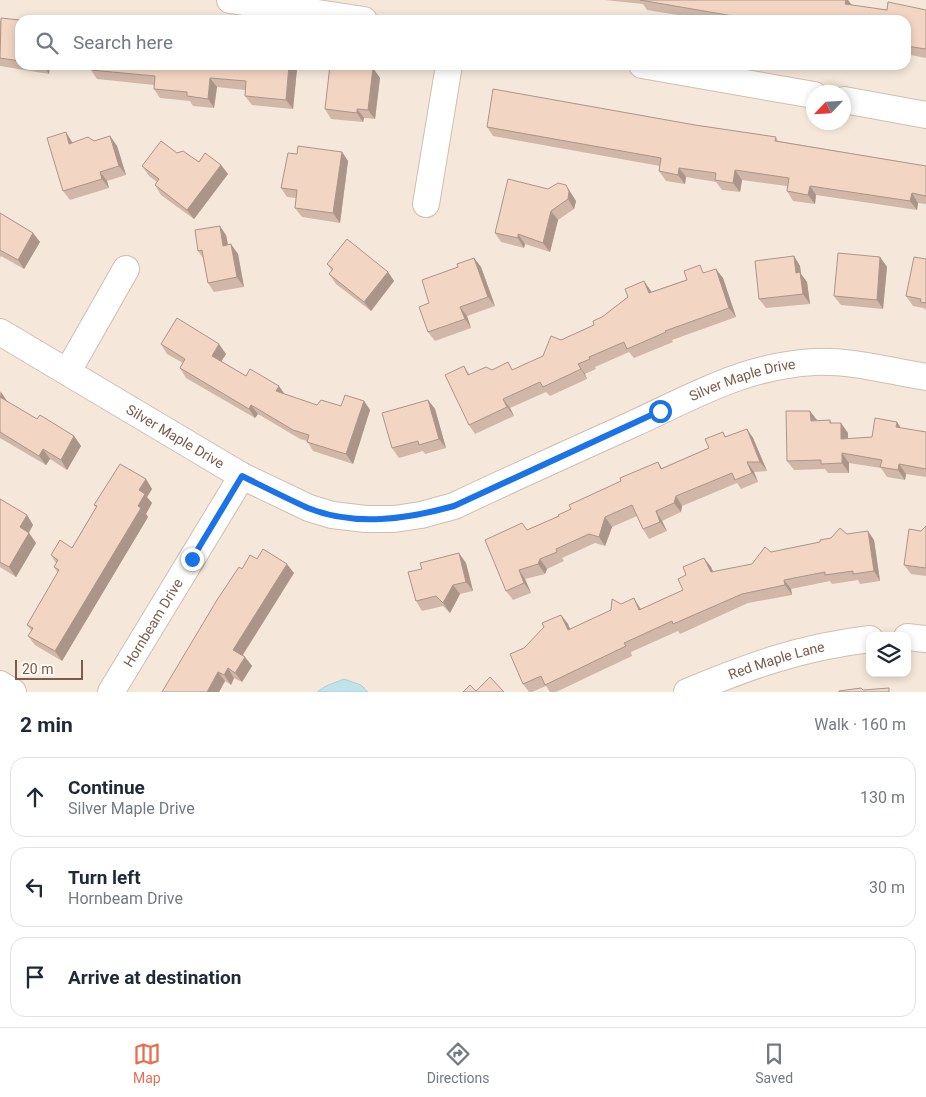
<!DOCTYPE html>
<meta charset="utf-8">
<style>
body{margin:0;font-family:Roboto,sans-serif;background:#f6f6f7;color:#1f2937}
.controls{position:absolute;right:15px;bottom:15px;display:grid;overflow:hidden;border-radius:10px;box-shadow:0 2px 8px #0003}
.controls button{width:45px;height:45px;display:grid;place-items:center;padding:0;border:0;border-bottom:1px solid #e0e1e3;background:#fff;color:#1f2937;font:25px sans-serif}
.compass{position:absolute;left:806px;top:85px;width:45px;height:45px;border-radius:50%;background:#fff;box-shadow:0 2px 8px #0003;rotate:245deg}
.scale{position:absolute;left:15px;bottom:12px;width:68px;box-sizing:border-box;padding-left:5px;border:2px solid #7a5c4d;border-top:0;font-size:14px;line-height:18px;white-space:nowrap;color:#7a5c4d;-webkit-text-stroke:4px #fffaf3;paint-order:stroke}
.stop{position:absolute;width:15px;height:15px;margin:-11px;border:4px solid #1a73e8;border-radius:50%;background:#fff}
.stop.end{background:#1a73e8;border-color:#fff;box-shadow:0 1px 5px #0008}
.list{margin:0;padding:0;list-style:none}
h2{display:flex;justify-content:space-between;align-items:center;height:65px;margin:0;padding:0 20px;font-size:21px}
h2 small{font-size:16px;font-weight:400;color:#747a83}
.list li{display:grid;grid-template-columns:32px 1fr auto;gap:15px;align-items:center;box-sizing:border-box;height:80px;margin:0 10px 10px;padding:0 10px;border:1px solid #e0e1e3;border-radius:15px}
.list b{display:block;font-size:19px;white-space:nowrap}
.list p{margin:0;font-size:16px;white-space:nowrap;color:#747a83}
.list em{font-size:16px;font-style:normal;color:#747a83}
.icon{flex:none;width:28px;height:28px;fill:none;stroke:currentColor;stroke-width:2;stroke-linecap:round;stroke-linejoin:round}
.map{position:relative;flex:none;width:926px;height:692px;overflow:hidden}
.search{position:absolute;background:#fff;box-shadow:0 2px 8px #0003;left:15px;right:15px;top:15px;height:55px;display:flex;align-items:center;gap:12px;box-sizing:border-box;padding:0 18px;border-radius:15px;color:#747a83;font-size:19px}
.sheet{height:335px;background:#fff}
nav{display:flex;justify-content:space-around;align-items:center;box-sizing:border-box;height:70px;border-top:1px solid #e0e1e3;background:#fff;font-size:14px;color:#747a83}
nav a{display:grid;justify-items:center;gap:2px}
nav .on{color:#e76f51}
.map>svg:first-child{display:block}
.residential{fill:#f5e8da;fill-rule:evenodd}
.water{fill:#bfe3e8;stroke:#a5d3da}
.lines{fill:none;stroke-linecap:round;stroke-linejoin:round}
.minor-casing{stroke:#d1beb0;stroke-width:28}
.minor{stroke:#fff;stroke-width:26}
.wall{fill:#d1b7a8}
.shaded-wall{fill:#aa9588}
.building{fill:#f3d5c3;stroke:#aa9588}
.route{stroke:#1a73e8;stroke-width:6}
.labels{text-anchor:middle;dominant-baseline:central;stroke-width:4;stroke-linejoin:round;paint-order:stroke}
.street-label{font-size:14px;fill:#7a5c4d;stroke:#fffaf3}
</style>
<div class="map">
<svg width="926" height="692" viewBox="0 0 926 692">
<rect width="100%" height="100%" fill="#fdf6ec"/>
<path class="residential" d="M0,0H926V692H0ZM20,20H906V65H20ZM814,92H844V122H814ZM870,636H907V673H870Z"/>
<path class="water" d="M344,679L361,685L368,692H317L326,686Z"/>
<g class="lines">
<g class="minor-casing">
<g id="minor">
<path d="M230,0L364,20"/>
<path d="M642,65L814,95"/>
<path d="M844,100L926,115"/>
<path d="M426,204L449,65"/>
<path id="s1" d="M0,332L242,476L309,508L332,515L366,519H394L421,515L454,506C513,478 573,451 633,424C694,396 744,366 814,362C851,360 889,371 926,377"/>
<path d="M68,371L126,269"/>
<path d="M907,637L926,639"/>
<path d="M0,684L13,692"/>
<path id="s2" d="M111,692L242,476"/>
<path id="s3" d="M687,692C749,666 802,647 870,639"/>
</g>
</g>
<use href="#minor" class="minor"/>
</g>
<g class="wall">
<path d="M605,0H848L852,5L887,10H926V58L906,54V20H708L647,10L643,4Z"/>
<path d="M20,20V65H50L49,74L0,66V21Z"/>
<path d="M373,68L380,78L375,119L364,118L363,122L331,119L325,109Z"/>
<path d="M297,69L293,109L252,105L245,96V90L217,87L214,108L193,106L190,101L160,98L154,89V85L97,79L91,70Z"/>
<path d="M695,125L776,137L778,141L926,166V204L918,203L917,210L816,195L815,204L793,201L787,191V186L742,180L740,192L722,190L716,182L686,177L685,184L666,181L659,171L660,166L493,136L487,127Z"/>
<path d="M110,136L117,146L126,175L107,181L109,188L70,200L63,191L72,142L94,141Z"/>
<path d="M342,152L348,161L340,223L302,217L295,208L296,198L287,197L281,188L297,154Z"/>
<path d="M177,153L199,162L221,165L228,174L194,219L161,195L155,185L157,182L149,176L142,166Z"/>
<path d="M548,189L572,195L576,201L574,209L558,220L550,252L525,244L524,248L501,242L495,233Z"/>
<path d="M0,213L33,233L40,242L24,269L1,256L0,258Z"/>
<path d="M226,235L228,245L238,254L244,287L214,292L208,283L203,258L198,251Z"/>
<path d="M794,256L800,266L801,274L807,282L810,304L766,308L759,299Z"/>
<path d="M880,257L887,267L883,309L841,305L834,296Z"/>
<path d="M474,258L481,267L495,306L467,316L471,328L435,341L428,332L429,303L458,267Z"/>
<path d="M926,259V310L924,308L913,306L906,296Z"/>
<path d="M327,264L388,272L394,281L371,311L336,284L329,274L332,271Z"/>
<path d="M705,273L723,278L736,317L672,340L673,342L634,358L629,352L595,367L596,369L585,374L587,379L550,396L546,392L510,408L514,416L475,434L469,425L464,366L470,375L492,370H513L543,356L561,340L594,325L602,317L628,297L644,281L651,292Z"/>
<path d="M161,344L226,354L221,361L246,376L284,394L317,405L341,406L364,401L370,410L353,464L313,451L307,441L300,439L258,414L255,418L186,378L180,368L183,363L167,354Z"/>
<path d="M0,391L7,402L37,419L74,436L81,446L67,470L50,459L46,465L0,438Z"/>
<path d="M428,400L435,409L446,448L425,454L423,451L399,458L392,448Z"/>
<path d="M817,420H830L832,423L848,433V439L872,437L901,428L926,432V477L906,474L905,480L887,477L881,468L849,463V473H828L825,469L794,470L787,461Z"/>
<path d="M747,429L753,438L767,471L754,472L758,482L741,489L737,483L682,506L681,512L662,521L667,531L649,539L643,529L637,516L612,527L605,546L595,543L562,558L564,561L547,569L545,574L525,579L531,593L513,600L506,591L527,530L559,516L621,481L658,462L662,468L709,448L726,437Z"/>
<path d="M146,479L152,489L147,497L152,503L146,514L148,517L62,661L35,645L28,636L32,631L27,625L58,573L54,567L56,563L51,555L72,548L96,507L94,505Z"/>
<path d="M0,499L27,515L33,525L29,533L36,543L16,577L0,567Z"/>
<path d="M926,526V576L911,574L904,565L921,531Z"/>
<path d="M847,534L874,540L880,581L860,584L858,580L832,584L830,581L791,589L792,595L748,603L680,634L678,631L631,652L632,656L556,692H550L546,686L532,692H529L523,684L524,648L561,615L568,624L570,629L611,610L621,604L640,608L641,609L683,590L686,575L704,558L711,567L713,572L752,564L771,552L820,542Z"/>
<path d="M257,559L294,573L243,655L245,657L252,666L242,682L234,678L231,685L225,681L219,692H162Z"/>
<path d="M466,563L473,591L460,594L450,613L443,606L422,611L416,601Z"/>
</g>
<g class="shaded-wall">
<path d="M846,0H848L853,7L845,4Z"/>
<path d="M43,65H50L49,74Z"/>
<path d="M289,65H294L297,69L293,109L286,100Z"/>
<path d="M373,68L380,78L375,119L368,110Z"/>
<path d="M210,78L217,87L214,108L208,99Z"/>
<path d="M357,109L364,118L363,122L357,113Z"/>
<path d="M66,132L72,142L76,153L69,144Z"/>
<path d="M110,136L117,146L126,175L119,166Z"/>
<path d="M342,152L348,161L340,223L333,213Z"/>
<path d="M221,165L228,174L194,219L187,210Z"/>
<path d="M679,168L686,177L685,184L678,175Z"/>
<path d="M735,170L742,180L740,192L733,183Z"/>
<path d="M100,172L107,181L109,188L102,179Z"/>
<path d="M566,185L576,201L574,209L568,199Z"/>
<path d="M810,186L816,195L815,204L808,195Z"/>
<path d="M912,193L918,203L917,210L910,201Z"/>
<path d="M551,211L558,220L550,252L543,243Z"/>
<path d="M220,226L226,235L230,255L223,246Z"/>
<path d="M33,233L40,242L24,269L18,260Z"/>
<path d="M518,234L525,244L524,248L518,238Z"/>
<path d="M231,244L238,254L244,287L237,277Z"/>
<path d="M794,256L800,266L801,274L807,282L810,304L803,294L796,273Z"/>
<path d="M880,257L887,267L883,309L877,300Z"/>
<path d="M474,258L481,267L495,306L488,297Z"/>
<path d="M716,269L723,278L736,317L729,308Z"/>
<path d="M388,272L394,281L371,311L364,302Z"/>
<path d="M644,281L651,291L656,303L649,293Z"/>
<path d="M460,307L467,316L471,328L465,319Z"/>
<path d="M219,344L226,354L219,365L212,356Z"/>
<path d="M578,364L585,374L587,379Z"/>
<path d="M279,386L286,396L276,391Z"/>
<path d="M1,392L7,401L4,406L0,399Z"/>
<path d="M503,399L510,408L514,416L507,407Z"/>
<path d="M428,400L435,409L446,448L439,439Z"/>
<path d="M364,401L370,410L353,464L346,454Z"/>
<path d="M251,405L258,414L255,418L249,409Z"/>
<path d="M810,411L817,420L811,421Z"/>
<path d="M897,422L903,431L896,427Z"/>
<path d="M841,423L848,433V448L841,439Z"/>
<path d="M747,429L753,438L767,471L760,462Z"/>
<path d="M74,436L81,446L67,470L61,460Z"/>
<path d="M43,449L50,459L46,465L39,456Z"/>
<path d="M842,453L849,463V473L842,463Z"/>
<path d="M747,462L754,472L758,482L752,473Z"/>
<path d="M899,464L906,474L905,480L898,470Z"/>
<path d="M146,479L152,489L147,497L152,503L146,514L148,517L62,661L55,651L138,506L139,490Z"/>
<path d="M676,496L682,506L681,512L674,503Z"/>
<path d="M656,511L662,521L667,531L660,522Z"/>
<path d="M27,515L33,525L26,537L20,527Z"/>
<path d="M605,517L612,527L605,546L599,537Z"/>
<path d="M868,531L874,540L880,581L874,571Z"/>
<path d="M29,533L36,543L16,577L9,567Z"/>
<path d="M459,553L466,563L473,591L466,582Z"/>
<path d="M704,558L711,567L718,582L711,572Z"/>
<path d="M540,559L547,569L545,574L538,564Z"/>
<path d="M287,564L294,573L240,659L233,650Z"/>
<path d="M519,570L525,579L531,593L524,583Z"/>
<path d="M784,580L791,589L792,595L785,585Z"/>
<path d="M453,585L460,594L450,613L443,603Z"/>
<path d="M634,598L640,608L646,620L639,610Z"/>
<path d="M561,615L568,624L574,639L568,630Z"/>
<path d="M245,657L252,666L242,682L235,673Z"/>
<path d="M228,668L234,678L231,685L224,675Z"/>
<path d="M218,672L225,681L219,692H207Z"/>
</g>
<g class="building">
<path d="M640,0H846L845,4L887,10L888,2L926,10V49L906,46V20H756Z"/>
<path d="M1,18L20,20V61L0,58Z"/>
<path d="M91,65H289L286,100L245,96L246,81L210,78L208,99L187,96V92L154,89L155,76L91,70Z"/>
<path d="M330,65H347L373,68L368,110L357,109V113L325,109Z"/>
<path d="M493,89L695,125L776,137L775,141L926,166V196L912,193L910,201L810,186L808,195L787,191L789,178L735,170L733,183L715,180L716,173L679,168L678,175L659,171L661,158L487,127Z"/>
<path d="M66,132L69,144L88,137L94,141L110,136L119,166L100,172L102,179L63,191L47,138Z"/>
<path d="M161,141L177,153L183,151L199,162L205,153L221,165L187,210L155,185L159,179L142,166Z"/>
<path d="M298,146L342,152L333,213L295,208L297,190L281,188L288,153L297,154Z"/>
<path d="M508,179L548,189L558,183L566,185L569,191L568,199L551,211L543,243L518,234V238L495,233Z"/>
<path d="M0,213L33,233L18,260L0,250Z"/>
<path d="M220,226L223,246L231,244L237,277L208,283L202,250L198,251L195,230Z"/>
<path d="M347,239L388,272L364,302L329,274L333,269L327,264Z"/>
<path d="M838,253L880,257L877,300L834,296Z"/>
<path d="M794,256L796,273L800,272L803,294L759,299L755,261Z"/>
<path d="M914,257L926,259V303L920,302L921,299L906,296Z"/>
<path d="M474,258L488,297L460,307L465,319L428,332L419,307L429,303L422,280L458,267L457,264Z"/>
<path d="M700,265L703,273L716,269L729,308L665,331L666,332L627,349L624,342L589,357L590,359L578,364L581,369L543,387L540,382L503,399L507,407L469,425L445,375L464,366L468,375L486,367L492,370L508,362L512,370L543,356L551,336L561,340L594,325L593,321L602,317L628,297L625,289L644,281L649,293L687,280L684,271Z"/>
<path d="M177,318L219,344L212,356L246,376L250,369L279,386L276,391L317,405L321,400L341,406L345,395L364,401L346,454L307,442L309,435L293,430L251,405L249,409L180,368L185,359L161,344Z"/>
<path d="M0,397L37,419L40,415L74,436L61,460L43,449L39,456L0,432Z"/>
<path d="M428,400L439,439L419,445L418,441L392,448L382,413Z"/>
<path d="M786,411H810L811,421L830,420V423H841V439L872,437L875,418L897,422L896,427L926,432V469L899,464L898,470L880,467L882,460L842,453V463L821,464V460L787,461Z"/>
<path d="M747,429L760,462H747L752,473L735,480L732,473L676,496L674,503L656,511L660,522L643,529L632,505L605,517L599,537L589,534L556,549L557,552L540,559L538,564L519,570L524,583L506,591L485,540L522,523L527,530L559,516L558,515L571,509L569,505L621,481L620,478L658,462L661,469L709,448L705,439L723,432L725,437Z"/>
<path d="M120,464L146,479L139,490L145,494L138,506L141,508L55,651L28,636L33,628L27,625L59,570L54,567L58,560L51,555L60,540L72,548L97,506L94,505Z"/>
<path d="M0,499L27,515L20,527L29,533L9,567L0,562Z"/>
<path d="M926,526V568L904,565L909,529L921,531Z"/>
<path d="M840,528L847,534L868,531L874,571L853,574V571L825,575V572L784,580L785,585L742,594L673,624L672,621L624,643L626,646L545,685L541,676L523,684L510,654L524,648L544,627L542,623L561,615L568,630L611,610L612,599L621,604L634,598L639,610L683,590L678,579L686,575L683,567L704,558L711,572L752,564L765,547L771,552L820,542V540L831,538Z"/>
<path d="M263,549L287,564L233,650L245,657L235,673L228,668L224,675L218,672L207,692H162L217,600L239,567L242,569L250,555L257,559Z"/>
<path d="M459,553L466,582L453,585L443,603L436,596L416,601L408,572L422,569L420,563Z"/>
<path d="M490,677L504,692H463L470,685L476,691Z"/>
<path d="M861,688L863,690L889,688V692H839V691Z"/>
</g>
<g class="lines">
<path class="route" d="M192,559L242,476C264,487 286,498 308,508C355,527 407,519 454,506L660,411"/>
</g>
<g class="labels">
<g class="street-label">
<text stroke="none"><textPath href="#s1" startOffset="819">Silver Maple Drive</textPath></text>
<text stroke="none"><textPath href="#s1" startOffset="204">Silver Maple Drive</textPath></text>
<text stroke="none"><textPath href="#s2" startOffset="81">Hornbeam Drive</textPath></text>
<text stroke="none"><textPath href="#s3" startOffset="95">Red Maple Lane</textPath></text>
</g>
</g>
</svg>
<div class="controls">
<button><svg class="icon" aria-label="layers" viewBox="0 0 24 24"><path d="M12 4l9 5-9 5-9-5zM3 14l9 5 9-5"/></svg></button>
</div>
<svg class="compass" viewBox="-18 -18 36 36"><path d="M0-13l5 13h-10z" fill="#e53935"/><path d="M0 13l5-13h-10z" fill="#747a83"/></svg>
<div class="scale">20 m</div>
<div class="stop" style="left:660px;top:411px"></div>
<div class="stop end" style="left:192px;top:559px"></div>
<div class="search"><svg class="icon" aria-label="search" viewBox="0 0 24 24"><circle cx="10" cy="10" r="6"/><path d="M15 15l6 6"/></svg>Search here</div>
</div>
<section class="sheet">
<h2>2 min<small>Walk · 160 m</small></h2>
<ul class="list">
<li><svg class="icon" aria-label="ahead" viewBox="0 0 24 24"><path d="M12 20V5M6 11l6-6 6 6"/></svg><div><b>Continue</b><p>Silver Maple Drive</p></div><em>130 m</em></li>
<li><svg class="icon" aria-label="left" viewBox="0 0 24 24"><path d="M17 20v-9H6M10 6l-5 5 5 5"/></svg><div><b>Turn left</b><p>Hornbeam Drive</p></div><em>30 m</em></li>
<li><svg class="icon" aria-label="arrive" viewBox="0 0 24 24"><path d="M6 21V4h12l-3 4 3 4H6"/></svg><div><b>Arrive at destination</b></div></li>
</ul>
</section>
<nav>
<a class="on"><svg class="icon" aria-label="map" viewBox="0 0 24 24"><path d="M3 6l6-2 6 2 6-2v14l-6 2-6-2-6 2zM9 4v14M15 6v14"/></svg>Map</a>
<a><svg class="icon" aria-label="directions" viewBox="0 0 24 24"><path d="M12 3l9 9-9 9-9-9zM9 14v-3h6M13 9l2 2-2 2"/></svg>Directions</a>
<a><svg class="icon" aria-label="saved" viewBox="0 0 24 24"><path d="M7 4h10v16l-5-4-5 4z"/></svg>Saved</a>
</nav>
